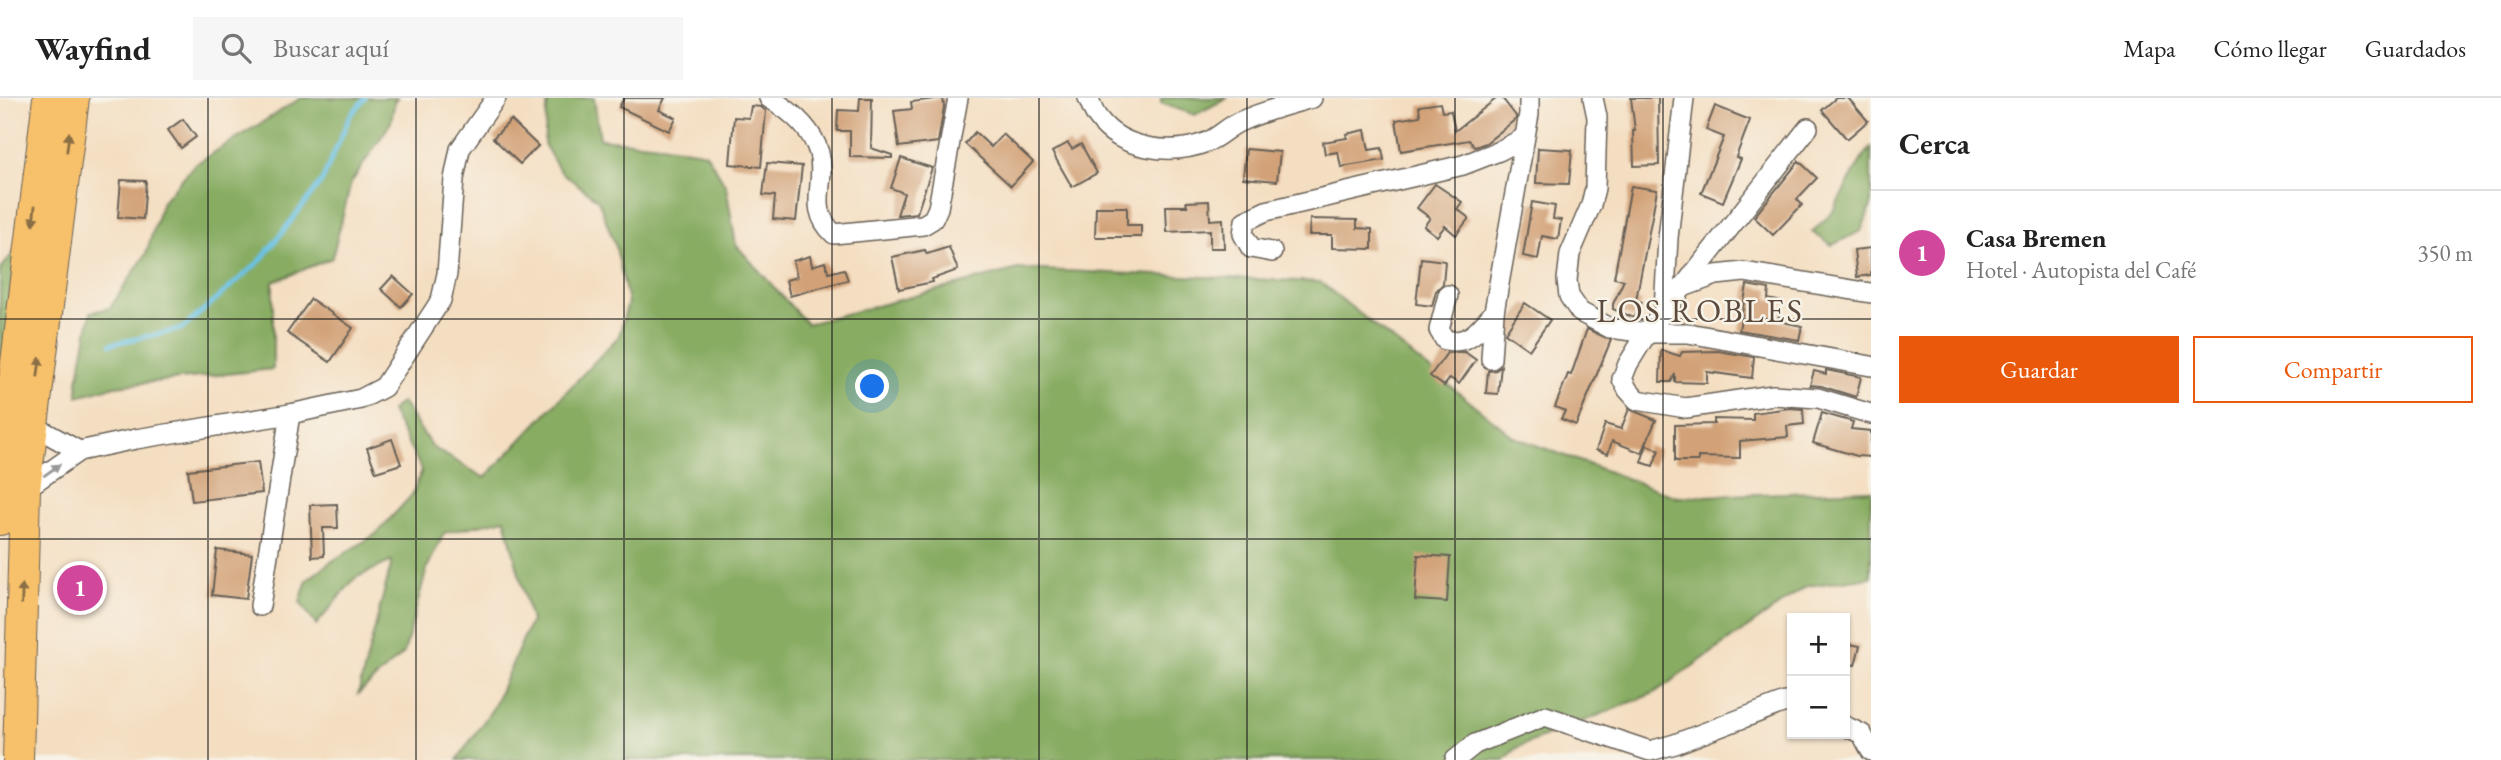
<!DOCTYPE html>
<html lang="es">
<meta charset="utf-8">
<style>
body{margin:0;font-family:"EB Garamond",serif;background:#f6f6f6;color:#222}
.controls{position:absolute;right:21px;bottom:21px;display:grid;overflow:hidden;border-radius:0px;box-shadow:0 2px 5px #0004}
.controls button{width:63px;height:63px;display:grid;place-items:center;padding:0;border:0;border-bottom:2px solid #e0e0e0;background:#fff;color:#222;font:35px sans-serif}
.you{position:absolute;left:873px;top:289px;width:24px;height:24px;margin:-18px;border:5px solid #fff;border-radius:50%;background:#1a73e8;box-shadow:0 0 0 10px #1a73e833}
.badge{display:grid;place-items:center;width:46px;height:46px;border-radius:50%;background:#ea580c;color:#fff;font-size:23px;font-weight:700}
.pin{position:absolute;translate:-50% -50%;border:4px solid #fff;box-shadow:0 2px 7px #0006}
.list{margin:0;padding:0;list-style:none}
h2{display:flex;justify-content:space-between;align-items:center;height:91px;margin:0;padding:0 28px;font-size:30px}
h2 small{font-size:23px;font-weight:400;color:#767676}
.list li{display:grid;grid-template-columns:46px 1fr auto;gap:21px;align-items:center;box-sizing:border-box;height:126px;padding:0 28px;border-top:2px solid #e0e0e0}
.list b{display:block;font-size:26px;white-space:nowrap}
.list p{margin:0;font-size:23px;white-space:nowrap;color:#767676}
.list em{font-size:23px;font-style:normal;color:#767676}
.actions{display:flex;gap:14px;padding:21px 28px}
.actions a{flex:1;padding:16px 0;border:2px solid #ea580c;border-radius:0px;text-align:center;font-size:24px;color:#ea580c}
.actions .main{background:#ea580c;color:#fff}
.icon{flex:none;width:38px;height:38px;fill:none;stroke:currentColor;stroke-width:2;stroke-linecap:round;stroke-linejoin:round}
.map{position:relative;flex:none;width:1871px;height:662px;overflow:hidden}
header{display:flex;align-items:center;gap:42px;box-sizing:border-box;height:98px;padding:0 35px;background:#fff;border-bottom:2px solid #e0e0e0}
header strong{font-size:33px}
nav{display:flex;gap:38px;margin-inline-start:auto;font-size:24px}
.search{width:490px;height:63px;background:#f6f6f6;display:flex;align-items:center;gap:18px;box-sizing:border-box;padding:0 24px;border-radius:0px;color:#767676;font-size:26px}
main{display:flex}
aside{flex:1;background:#fff}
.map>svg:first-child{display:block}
.forest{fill:#87ac62;stroke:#52643f;stroke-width:2}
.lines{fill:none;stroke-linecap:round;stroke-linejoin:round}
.stream{stroke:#69c2e6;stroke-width:4.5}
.building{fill:#d2a177}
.minor-casing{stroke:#686056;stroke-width:22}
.highway-casing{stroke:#686056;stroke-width:32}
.minor{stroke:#fff;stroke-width:19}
.highway{stroke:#f7c06b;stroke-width:30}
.oneway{fill:#8a6e44}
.oneway2{fill:#999}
.grid{fill:none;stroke:#1c1c1c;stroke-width:2;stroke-opacity:0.55}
.labels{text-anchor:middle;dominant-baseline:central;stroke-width:5;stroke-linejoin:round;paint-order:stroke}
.neighbourhood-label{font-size:33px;letter-spacing:2px;fill:#5c4b3c;stroke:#f7f3e8}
</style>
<header>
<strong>Wayfind</strong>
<div class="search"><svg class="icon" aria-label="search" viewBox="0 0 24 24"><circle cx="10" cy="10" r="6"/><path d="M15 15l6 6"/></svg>Buscar aquí</div>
<nav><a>Mapa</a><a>Cómo llegar</a><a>Guardados</a></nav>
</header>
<main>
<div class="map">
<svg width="1871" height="662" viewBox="0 0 1871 662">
<rect width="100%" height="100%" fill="#f7f3e8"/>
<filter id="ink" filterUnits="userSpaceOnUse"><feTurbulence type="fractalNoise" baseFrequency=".0143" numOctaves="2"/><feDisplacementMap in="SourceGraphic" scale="14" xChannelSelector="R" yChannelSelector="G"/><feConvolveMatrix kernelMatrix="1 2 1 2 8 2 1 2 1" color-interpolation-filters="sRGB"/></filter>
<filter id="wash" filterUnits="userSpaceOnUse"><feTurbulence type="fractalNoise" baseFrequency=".00686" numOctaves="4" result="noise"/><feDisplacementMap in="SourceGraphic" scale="28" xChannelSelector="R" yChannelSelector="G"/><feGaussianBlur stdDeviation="1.57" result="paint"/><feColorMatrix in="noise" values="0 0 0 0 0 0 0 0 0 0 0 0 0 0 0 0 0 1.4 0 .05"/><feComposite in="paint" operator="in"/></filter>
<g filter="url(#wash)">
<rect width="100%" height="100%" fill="#f4dec1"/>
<g class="forest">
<path d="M301,0H397L395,2L391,24L351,85L332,160L273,184V271L115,288L78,298V282L91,214L110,210L146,156L162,104L194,67Z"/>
<path d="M548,0H594L600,41L661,47L706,55L726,88L736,147L807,226L1018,171L1320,184L1514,339L1677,399L1871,392V479L1807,488L1654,595L1518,649L1504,662H457L493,610L531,523L505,421L444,435L427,470L404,555L358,596L392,463L355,480L316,527L300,504L307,482L329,465L376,436L412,397L422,372L391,313L402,304L432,349L485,380L619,238L628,204L616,149L598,102L560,73L544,46Z"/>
<path d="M1161,0H1227L1195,17L1161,5Z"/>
<path d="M1871,49V108L1861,133L1832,147L1812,134L1832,115L1860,64Z"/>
<path d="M16,151L0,297V172Z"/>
</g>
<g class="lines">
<path class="stream" d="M111,246L182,231L260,163L322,83L350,18L365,0"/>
</g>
<g id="blocks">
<g class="building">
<path d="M624,0H665L659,12L676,20L669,33L619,9Z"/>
<path d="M860,0H872L871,50L892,57V60L850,59V33H837L838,12L859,13Z"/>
<path d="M943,0L944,9L938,44L899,49L894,13L912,11L911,4Z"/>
<path d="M1497,0H1502L1516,18V21L1486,45L1475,49L1469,42L1401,53L1396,22L1420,18L1419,8L1440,5L1442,14L1451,13L1455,33Z"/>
<path d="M1631,0H1658L1659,67L1634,68L1633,33H1635Z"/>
<path d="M1836,0H1848L1868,23L1847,41L1822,12Z"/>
<path d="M751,8L761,9L766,13L761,69L730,66L734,19L749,20Z"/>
<path d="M1715,8L1750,22L1736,59L1741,61L1723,104L1701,95L1724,39L1706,32Z"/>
<path d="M183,21L196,39L181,50L168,32Z"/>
<path d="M511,22L538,48L520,66L493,40Z"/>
<path d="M1365,32L1369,52L1382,50L1384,62L1341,69L1338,54L1325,56L1323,44L1347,40L1346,36Z"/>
<path d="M975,34L991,49L1003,36L1033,64L1011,88L965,46Z"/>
<path d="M1068,45L1072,51L1081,46L1097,75L1072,89L1052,54Z"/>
<path d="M1538,50L1572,52L1569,86L1536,85Z"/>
<path d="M1246,51L1280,54L1277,83L1243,80Z"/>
<path d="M901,60L932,70L917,115L897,117L904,95L891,90Z"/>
<path d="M1799,63L1817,80L1797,101L1802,107L1773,137L1754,119Z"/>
<path d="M767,65L802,68L796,123L773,121L775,98L763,97Z"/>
<path d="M121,82L146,83L143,121L118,119Z"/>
<path d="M1435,86L1462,104L1457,111L1469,120L1456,137L1445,128L1437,138L1424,128L1430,120L1417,110Z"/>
<path d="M1631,88L1657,92L1636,202L1642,204L1634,220L1613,211V206L1624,182L1614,180Z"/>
<path d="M1209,103L1210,122L1223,121L1224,150H1210V132L1167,134L1166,108H1187L1186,104Z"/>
<path d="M1532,104L1555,108L1553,121L1561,122L1558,141L1542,138L1538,161L1523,158Z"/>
<path d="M1096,109H1127V127H1141V139H1095Z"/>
<path d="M1310,121L1357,122V130L1372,131V151L1332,150V137H1309Z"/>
<path d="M949,149L958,172L932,181L933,184L899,191L892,159L925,152L927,156Z"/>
<path d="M1871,150V177L1857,179L1854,152Z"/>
<path d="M810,158L812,168L825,164L829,175L844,171L848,182L790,198L786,182L797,179L793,163Z"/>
<path d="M1421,160L1445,163L1443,186L1436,193L1432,208L1416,206Z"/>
<path d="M393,178L413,196L401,209L381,191Z"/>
<path d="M1747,187L1769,191L1768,201L1782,204L1778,223L1802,228L1799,242L1739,232Z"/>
<path d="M311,201L353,230L330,264L287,235Z"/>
<path d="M1525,205L1550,222L1529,252L1505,235Z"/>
<path d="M1587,231L1611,242L1576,327L1561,321L1565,313L1555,309L1568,276L1571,277Z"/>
<path d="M1661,252L1680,258L1682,254L1718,253L1754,259L1752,280L1707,274V285L1675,284V276L1671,284H1660Z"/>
<path d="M1465,254L1476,262L1459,286L1450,280L1444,288L1430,278L1447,255Z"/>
<path d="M1501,268L1498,296L1486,295L1488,273L1496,272Z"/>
<path d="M1826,272L1861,279L1856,299L1821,288L1810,287L1814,273L1826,276Z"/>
<path d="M1790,310L1803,311L1804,326L1787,328L1788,339L1740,343V360L1698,359V363H1675V327L1714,326V321L1753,322V315Z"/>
<path d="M1629,311L1656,322L1642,355L1612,343L1608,356L1596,352L1605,326L1621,331Z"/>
<path d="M1822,315L1853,324L1851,331L1871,333V359L1857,358L1813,345Z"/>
<path d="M392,341L401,366L376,374L367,350Z"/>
<path d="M1647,347L1659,352L1653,368L1641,364Z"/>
<path d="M258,364L262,395L192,403L188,372Z"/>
<path d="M337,406L338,430H323L324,458L312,459L310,407Z"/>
<path d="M217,452L252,456L246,501L212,497Z"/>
<path d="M1418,457L1450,459L1447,504L1415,502Z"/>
<path d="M1845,545L1860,548L1855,567L1845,565Z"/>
</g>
</g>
</g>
<g filter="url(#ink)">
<use href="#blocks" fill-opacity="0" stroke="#686056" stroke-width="2"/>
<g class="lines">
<g class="minor-casing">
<g id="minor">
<path d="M769,0C791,13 812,30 819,55C827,86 806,110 834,136L923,127L933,121L938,110L958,0"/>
<path d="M1088,0C1091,6 1093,14 1098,20C1121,52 1172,58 1207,44C1219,39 1228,29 1239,24C1263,13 1287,7 1312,0"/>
<path d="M1593,0L1597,19L1595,90L1591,107L1570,156L1567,182L1569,198L1580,214L1610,230L1647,235H1688L1871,268"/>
<path d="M1808,30L1647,235L1628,266L1622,281L1628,292L1637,302L1686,310L1773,297L1818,300L1871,316"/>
<path d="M1272,154L1251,150L1243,136L1245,123L1266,113L1463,67L1499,53L1524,40"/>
<path d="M1683,189L1716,177L1744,174L1871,195"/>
<path d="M1448,197L1439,232L1445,242C1469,247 1480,231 1494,214"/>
<path d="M1664,212L1668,140L1684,0"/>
<path d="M1491,261L1494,214L1529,16V0"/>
<path d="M32,327L79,353"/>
<path d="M25,391L79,353L136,341L290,316L361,301L384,289L441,202L447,176L454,81L460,51L496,0"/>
<path d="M260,508L290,316"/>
<path d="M1845,628L1862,636L1871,653"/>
<path d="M1455,662L1475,646L1545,618L1650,653L1675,646L1785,604L1792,606"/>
</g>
</g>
<g class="highway-casing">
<g id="highway">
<path d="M0,422L3,372L48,0"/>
<path d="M18,662L25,391L74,0"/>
</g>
</g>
<use href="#minor" class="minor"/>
<use href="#highway" class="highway"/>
</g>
<defs><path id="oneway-solid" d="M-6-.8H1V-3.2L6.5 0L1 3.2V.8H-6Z" transform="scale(1.75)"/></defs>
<g class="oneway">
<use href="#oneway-solid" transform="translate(68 44) rotate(-83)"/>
<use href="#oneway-solid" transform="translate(34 117) rotate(96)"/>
<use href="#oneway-solid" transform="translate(39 269) rotate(-83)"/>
<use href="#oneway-solid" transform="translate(22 496) rotate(-88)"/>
</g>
<use class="oneway2" href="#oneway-solid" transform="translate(52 372) rotate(-35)"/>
</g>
<path class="grid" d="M208,0V662M416,0V662M624,0V662M832,0V662M1039,0V662M1247,0V662M1455,0V662M1663,0V662M0,221H1871M0,441H1871"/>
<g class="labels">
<g class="neighbourhood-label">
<text x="1700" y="212">LOS ROBLES</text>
</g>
</g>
</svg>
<div class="controls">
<button>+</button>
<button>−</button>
</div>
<div class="you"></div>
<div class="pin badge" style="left:80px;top:490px;background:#d1479c">1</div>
</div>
<aside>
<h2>Cerca<small></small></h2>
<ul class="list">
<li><span class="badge" style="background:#d1479c">1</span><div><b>Casa Bremen</b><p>Hotel · Autopista del Café</p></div><em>350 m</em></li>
</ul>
<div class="actions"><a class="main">Guardar</a><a>Compartir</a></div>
</aside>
</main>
